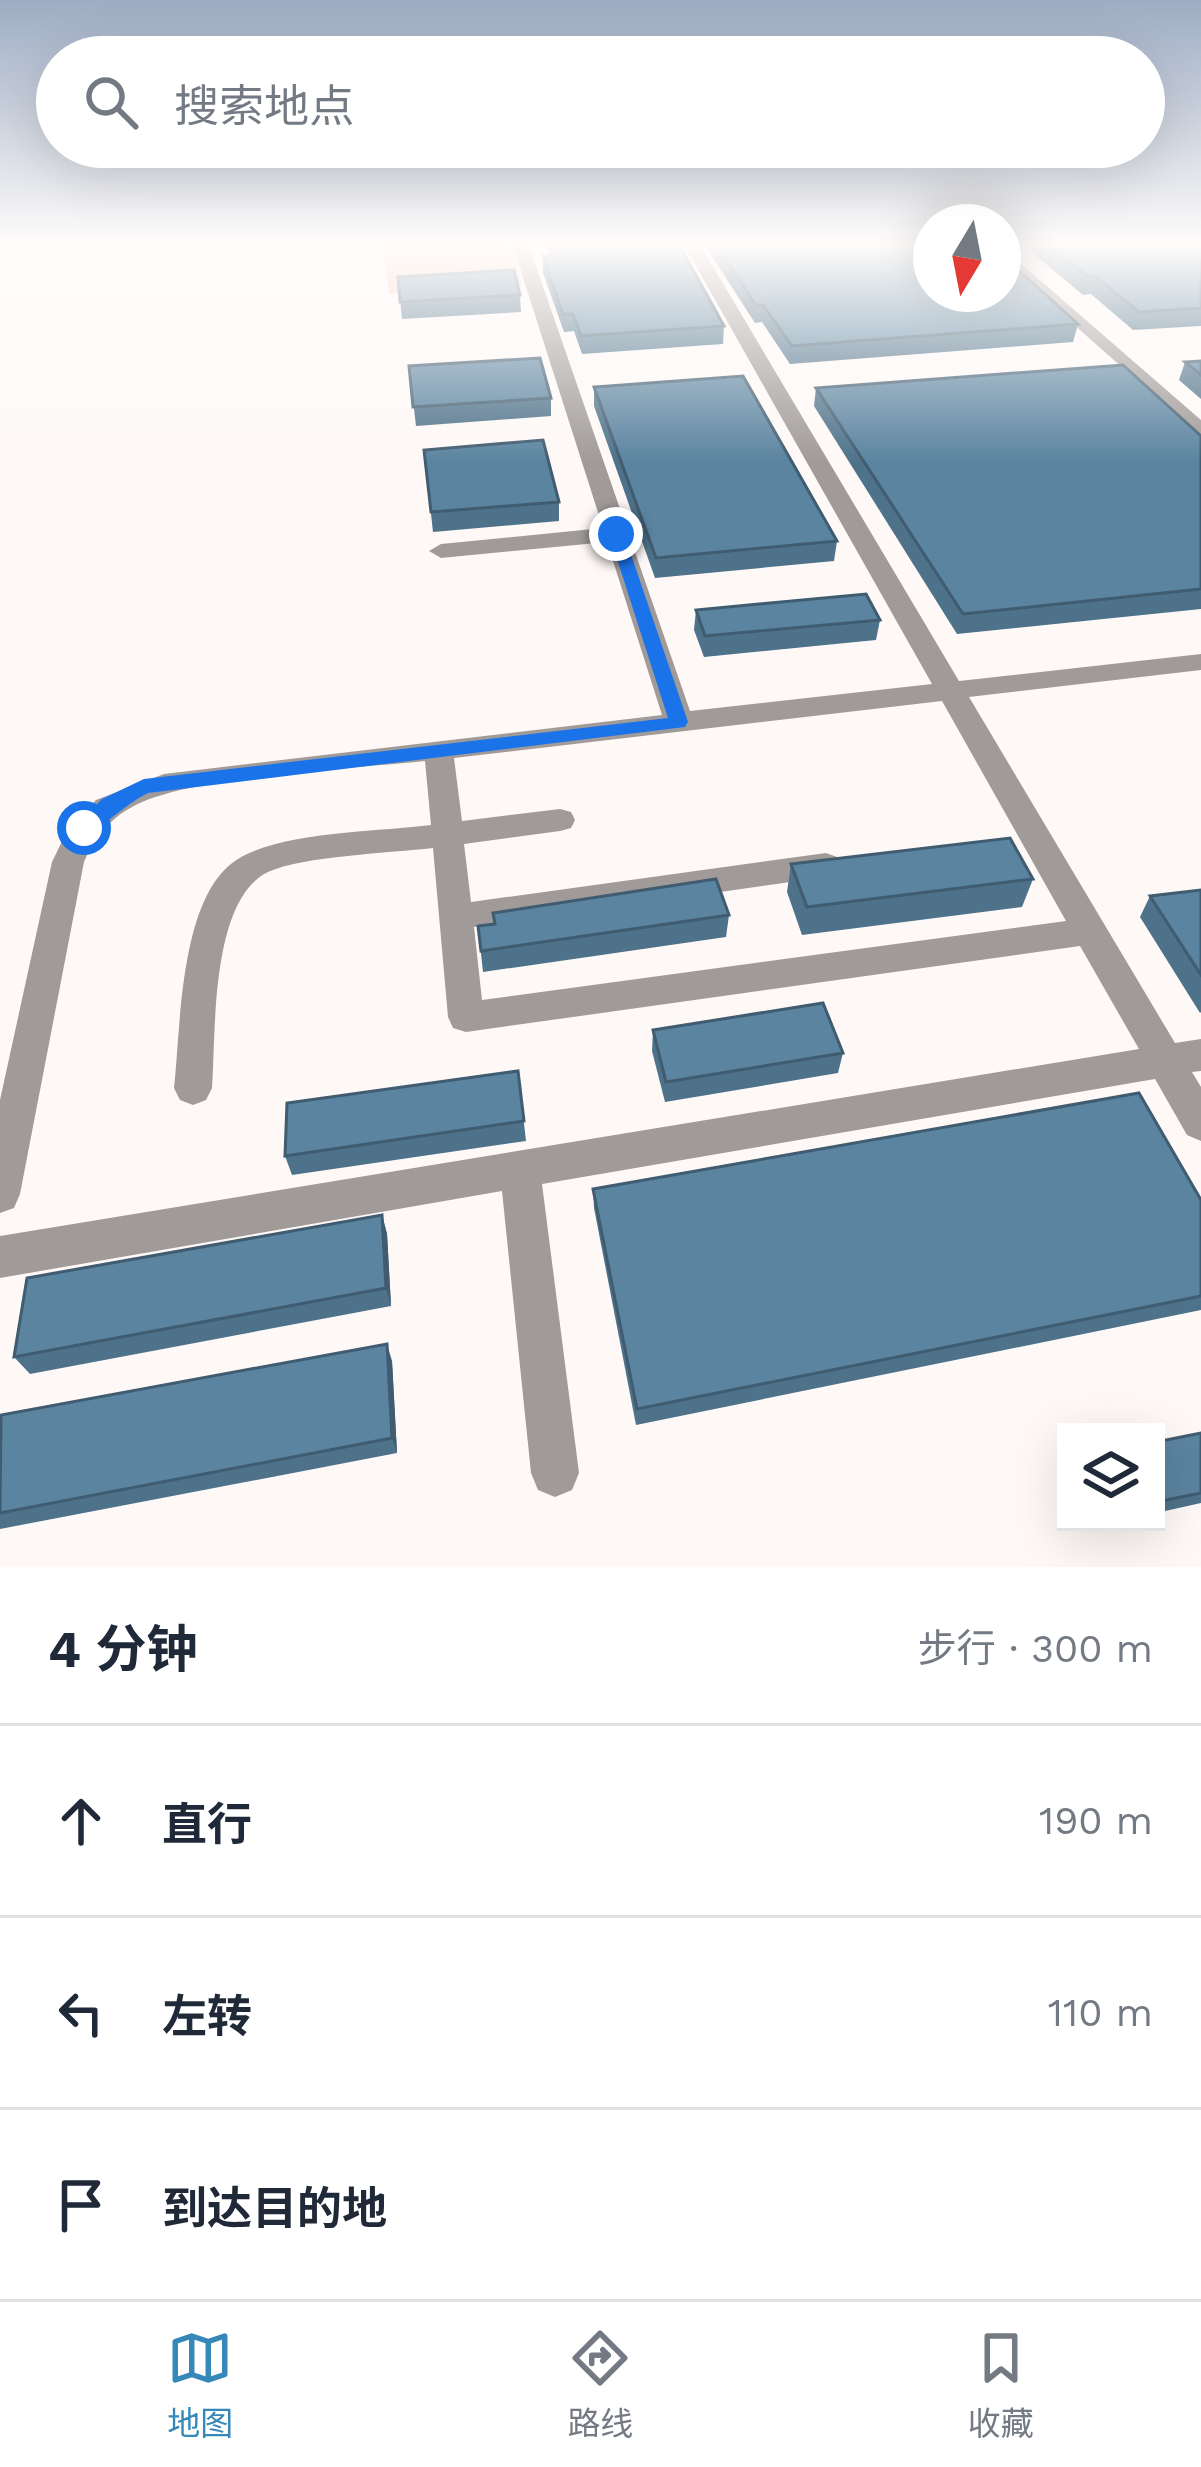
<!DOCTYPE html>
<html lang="zh">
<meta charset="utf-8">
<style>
body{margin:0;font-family:"Work Sans","Noto Sans SC",sans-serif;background:#f6f6f7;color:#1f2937}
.controls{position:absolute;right:36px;bottom:36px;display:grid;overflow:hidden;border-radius:0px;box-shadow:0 12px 48px #0002}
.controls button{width:108px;height:108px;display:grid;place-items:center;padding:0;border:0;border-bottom:3px solid #e0e1e3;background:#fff;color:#1f2937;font:60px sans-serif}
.compass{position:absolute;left:913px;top:204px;width:108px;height:108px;border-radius:50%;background:#fff;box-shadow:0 12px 48px #0002;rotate:190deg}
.stop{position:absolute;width:36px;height:36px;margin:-27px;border:9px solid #1a73e8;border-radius:50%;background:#fff}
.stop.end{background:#1a73e8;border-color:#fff;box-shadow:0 3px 12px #0008}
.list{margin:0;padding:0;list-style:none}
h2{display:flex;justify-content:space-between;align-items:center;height:156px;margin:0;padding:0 48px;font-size:51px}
h2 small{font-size:39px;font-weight:400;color:#747a83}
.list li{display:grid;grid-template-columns:78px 1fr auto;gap:36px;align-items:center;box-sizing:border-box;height:192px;padding:0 48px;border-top:3px solid #e0e1e3}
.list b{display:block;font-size:45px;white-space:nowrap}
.list em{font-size:39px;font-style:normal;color:#747a83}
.icon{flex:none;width:66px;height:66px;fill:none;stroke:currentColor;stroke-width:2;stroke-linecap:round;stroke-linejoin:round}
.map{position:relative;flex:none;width:1201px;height:1567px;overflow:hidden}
.search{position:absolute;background:#fff;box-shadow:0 12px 48px #0002;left:36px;right:36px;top:36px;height:132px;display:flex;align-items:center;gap:30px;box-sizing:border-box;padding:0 42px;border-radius:66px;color:#747a83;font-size:45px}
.sheet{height:732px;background:#fff}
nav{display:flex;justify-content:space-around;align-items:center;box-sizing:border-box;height:168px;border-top:3px solid #e0e1e3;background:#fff;font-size:33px;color:#747a83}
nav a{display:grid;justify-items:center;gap:6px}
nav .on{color:#3688b9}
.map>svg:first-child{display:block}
.green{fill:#f1ccbb}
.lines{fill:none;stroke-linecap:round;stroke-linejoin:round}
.minor{fill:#a09b99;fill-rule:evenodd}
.wall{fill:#4e728a}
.shaded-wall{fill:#405c70}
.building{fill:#5b84a0;stroke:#405c70;stroke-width:3}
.route{fill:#1a73e8}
</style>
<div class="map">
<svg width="1201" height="1567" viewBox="0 0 1201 1567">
<rect width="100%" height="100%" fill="#fef9f7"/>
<path class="green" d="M382,243H511L522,285L389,294Z"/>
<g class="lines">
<g class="minor">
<path d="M512,243H528L690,711L932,684L683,243H699L959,681L1201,654V670L969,697L1175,1043L1201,1039V1071L1192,1072L1201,1087V1141L1187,1135L1155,1079L542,1184L579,1473L572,1490L555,1497L538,1490L531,1473L502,1191L0,1278V1236L1139,1049L1080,946L466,1032L453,1028L448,1017L433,848C391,853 303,856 268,872C210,900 216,1032 212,1088L206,1100L193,1105L180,1100L174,1088C181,1027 179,895 238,859C284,831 377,832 431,825L425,761C353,769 191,775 132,807C108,820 95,838 84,862L20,1194L14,1208L0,1213V1100L52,862L67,831L96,800L164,774L662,715L607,542L441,558L429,551L441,544L603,528ZM942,701L1066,921L482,1000L474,927L826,877L837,873L842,865L837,857L826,853L471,902L464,844L560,831L571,828L575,820L571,812L560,809L462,821L454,758Z"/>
<path d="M1003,248L1201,420V437L1003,262Z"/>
</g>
</g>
<g class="wall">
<path d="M709,243H931L1078,324L1073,342L790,364L762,322L755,323L708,250Z"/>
<path d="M1021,243H1174L1201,261V326L1133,330L1091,294L1083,295Z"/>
<path d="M1178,243H1201V259Z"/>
<path d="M548,245L724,326L723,344L582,354L574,331L564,332L543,273V256H549Z"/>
<path d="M398,277L520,295L521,312L402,319Z"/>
<path d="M1201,361V399L1179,380L1185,362Z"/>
<path d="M409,366L551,398V416L416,426Z"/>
<path d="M594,387L837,541L834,561L655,578L594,406Z"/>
<path d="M816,388L1201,436V609L957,634L814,406Z"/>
<path d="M424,450L559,502V521L433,532Z"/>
<path d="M696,610L880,620L876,640L704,657L694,630Z"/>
<path d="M791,864L1033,879L1022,907L802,935L787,892Z"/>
<path d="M1201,890V1012L1200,1013L1140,917L1150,896Z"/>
<path d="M729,915L726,937L483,972L478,926Z"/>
<path d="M653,1030L843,1053L838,1073L665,1102L652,1051Z"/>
<path d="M518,1071L526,1141L292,1175L285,1156Z"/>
<path d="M593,1189L1201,1200V1310L636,1425L594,1208Z"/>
<path d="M382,1215L387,1234L391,1306L30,1374L14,1357Z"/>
<path d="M392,1361L397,1453L0,1529V1421Z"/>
<path d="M1201,1433V1503L1156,1513V1442Z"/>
</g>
<g class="shaded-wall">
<path d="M382,1215L387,1234L391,1306L386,1288Z"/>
<path d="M387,1344L392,1361L397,1453L392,1438Z"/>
</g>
<g class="building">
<path d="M589,243H678L724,326L581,336L573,314H563L543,256H553L548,245Z"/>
<path d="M715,243H931V294H1003V256L1078,324L792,346L763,305H756Z"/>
<path d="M1046,243H1174L1201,261V308L1139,312L1096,277H1088Z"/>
<path d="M514,270L520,295L400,302L398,277Z"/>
<path d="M540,358L551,398L413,407L409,366Z"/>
<path d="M1201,361V375L1185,362Z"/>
<path d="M1123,365L1201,436V589L963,614L816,388Z"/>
<path d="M743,376L837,541L656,558L594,387Z"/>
<path d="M543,440L559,502L431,512L424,450Z"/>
<path d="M866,594L880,620L705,636L696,610Z"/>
<path d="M1010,838L1033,879L807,907L791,864Z"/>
<path d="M716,879L729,915L481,951L478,926L495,924L493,913Z"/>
<path d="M1201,890V975L1150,896Z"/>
<path d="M823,1003L843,1053L666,1082L653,1030Z"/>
<path d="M518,1071L524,1121L285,1156L287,1103Z"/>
<path d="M1139,1093L1201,1200V1296L637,1409L593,1189Z"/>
<path d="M382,1215L386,1288L14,1357L27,1278Z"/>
<path d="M387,1344L392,1438L0,1513L1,1415Z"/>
<path d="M1201,1433V1493L1156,1502V1442Z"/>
</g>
<linearGradient id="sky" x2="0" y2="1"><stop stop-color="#9dacc3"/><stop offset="0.53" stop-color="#fffcfb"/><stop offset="1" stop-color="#fffcfb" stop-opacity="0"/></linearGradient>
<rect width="1201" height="462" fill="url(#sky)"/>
<path class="route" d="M616,529L624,534L688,722L685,727L148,793C124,805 106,825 84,836L74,828L102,799L144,779L668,718L609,534Z"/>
</svg>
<div class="controls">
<button><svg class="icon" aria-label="layers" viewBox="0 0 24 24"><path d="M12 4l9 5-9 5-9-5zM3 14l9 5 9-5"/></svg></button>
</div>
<svg class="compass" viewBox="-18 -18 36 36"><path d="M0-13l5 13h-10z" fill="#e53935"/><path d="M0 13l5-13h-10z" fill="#747a83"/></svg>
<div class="stop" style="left:84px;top:828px"></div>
<div class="stop end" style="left:616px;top:534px"></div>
<div class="search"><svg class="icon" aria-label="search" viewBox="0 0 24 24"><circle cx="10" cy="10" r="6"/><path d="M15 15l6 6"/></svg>搜索地点</div>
</div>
<section class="sheet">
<h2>4 分钟<small>步行 · 300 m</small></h2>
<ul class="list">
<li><svg class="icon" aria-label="ahead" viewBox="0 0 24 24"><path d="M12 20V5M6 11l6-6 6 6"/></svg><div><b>直行</b></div><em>190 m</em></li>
<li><svg class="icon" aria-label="left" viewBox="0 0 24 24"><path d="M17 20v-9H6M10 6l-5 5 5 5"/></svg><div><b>左转</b></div><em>110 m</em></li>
<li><svg class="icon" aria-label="arrive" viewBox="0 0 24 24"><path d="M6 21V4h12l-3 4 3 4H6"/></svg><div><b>到达目的地</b></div></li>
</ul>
</section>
<nav>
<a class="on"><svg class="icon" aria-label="map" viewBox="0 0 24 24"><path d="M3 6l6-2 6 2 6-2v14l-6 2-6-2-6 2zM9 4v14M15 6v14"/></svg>地图</a>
<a><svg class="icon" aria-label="directions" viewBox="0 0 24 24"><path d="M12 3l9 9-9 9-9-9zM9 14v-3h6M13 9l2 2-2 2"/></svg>路线</a>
<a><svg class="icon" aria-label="saved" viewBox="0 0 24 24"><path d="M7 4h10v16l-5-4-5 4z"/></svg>收藏</a>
</nav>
